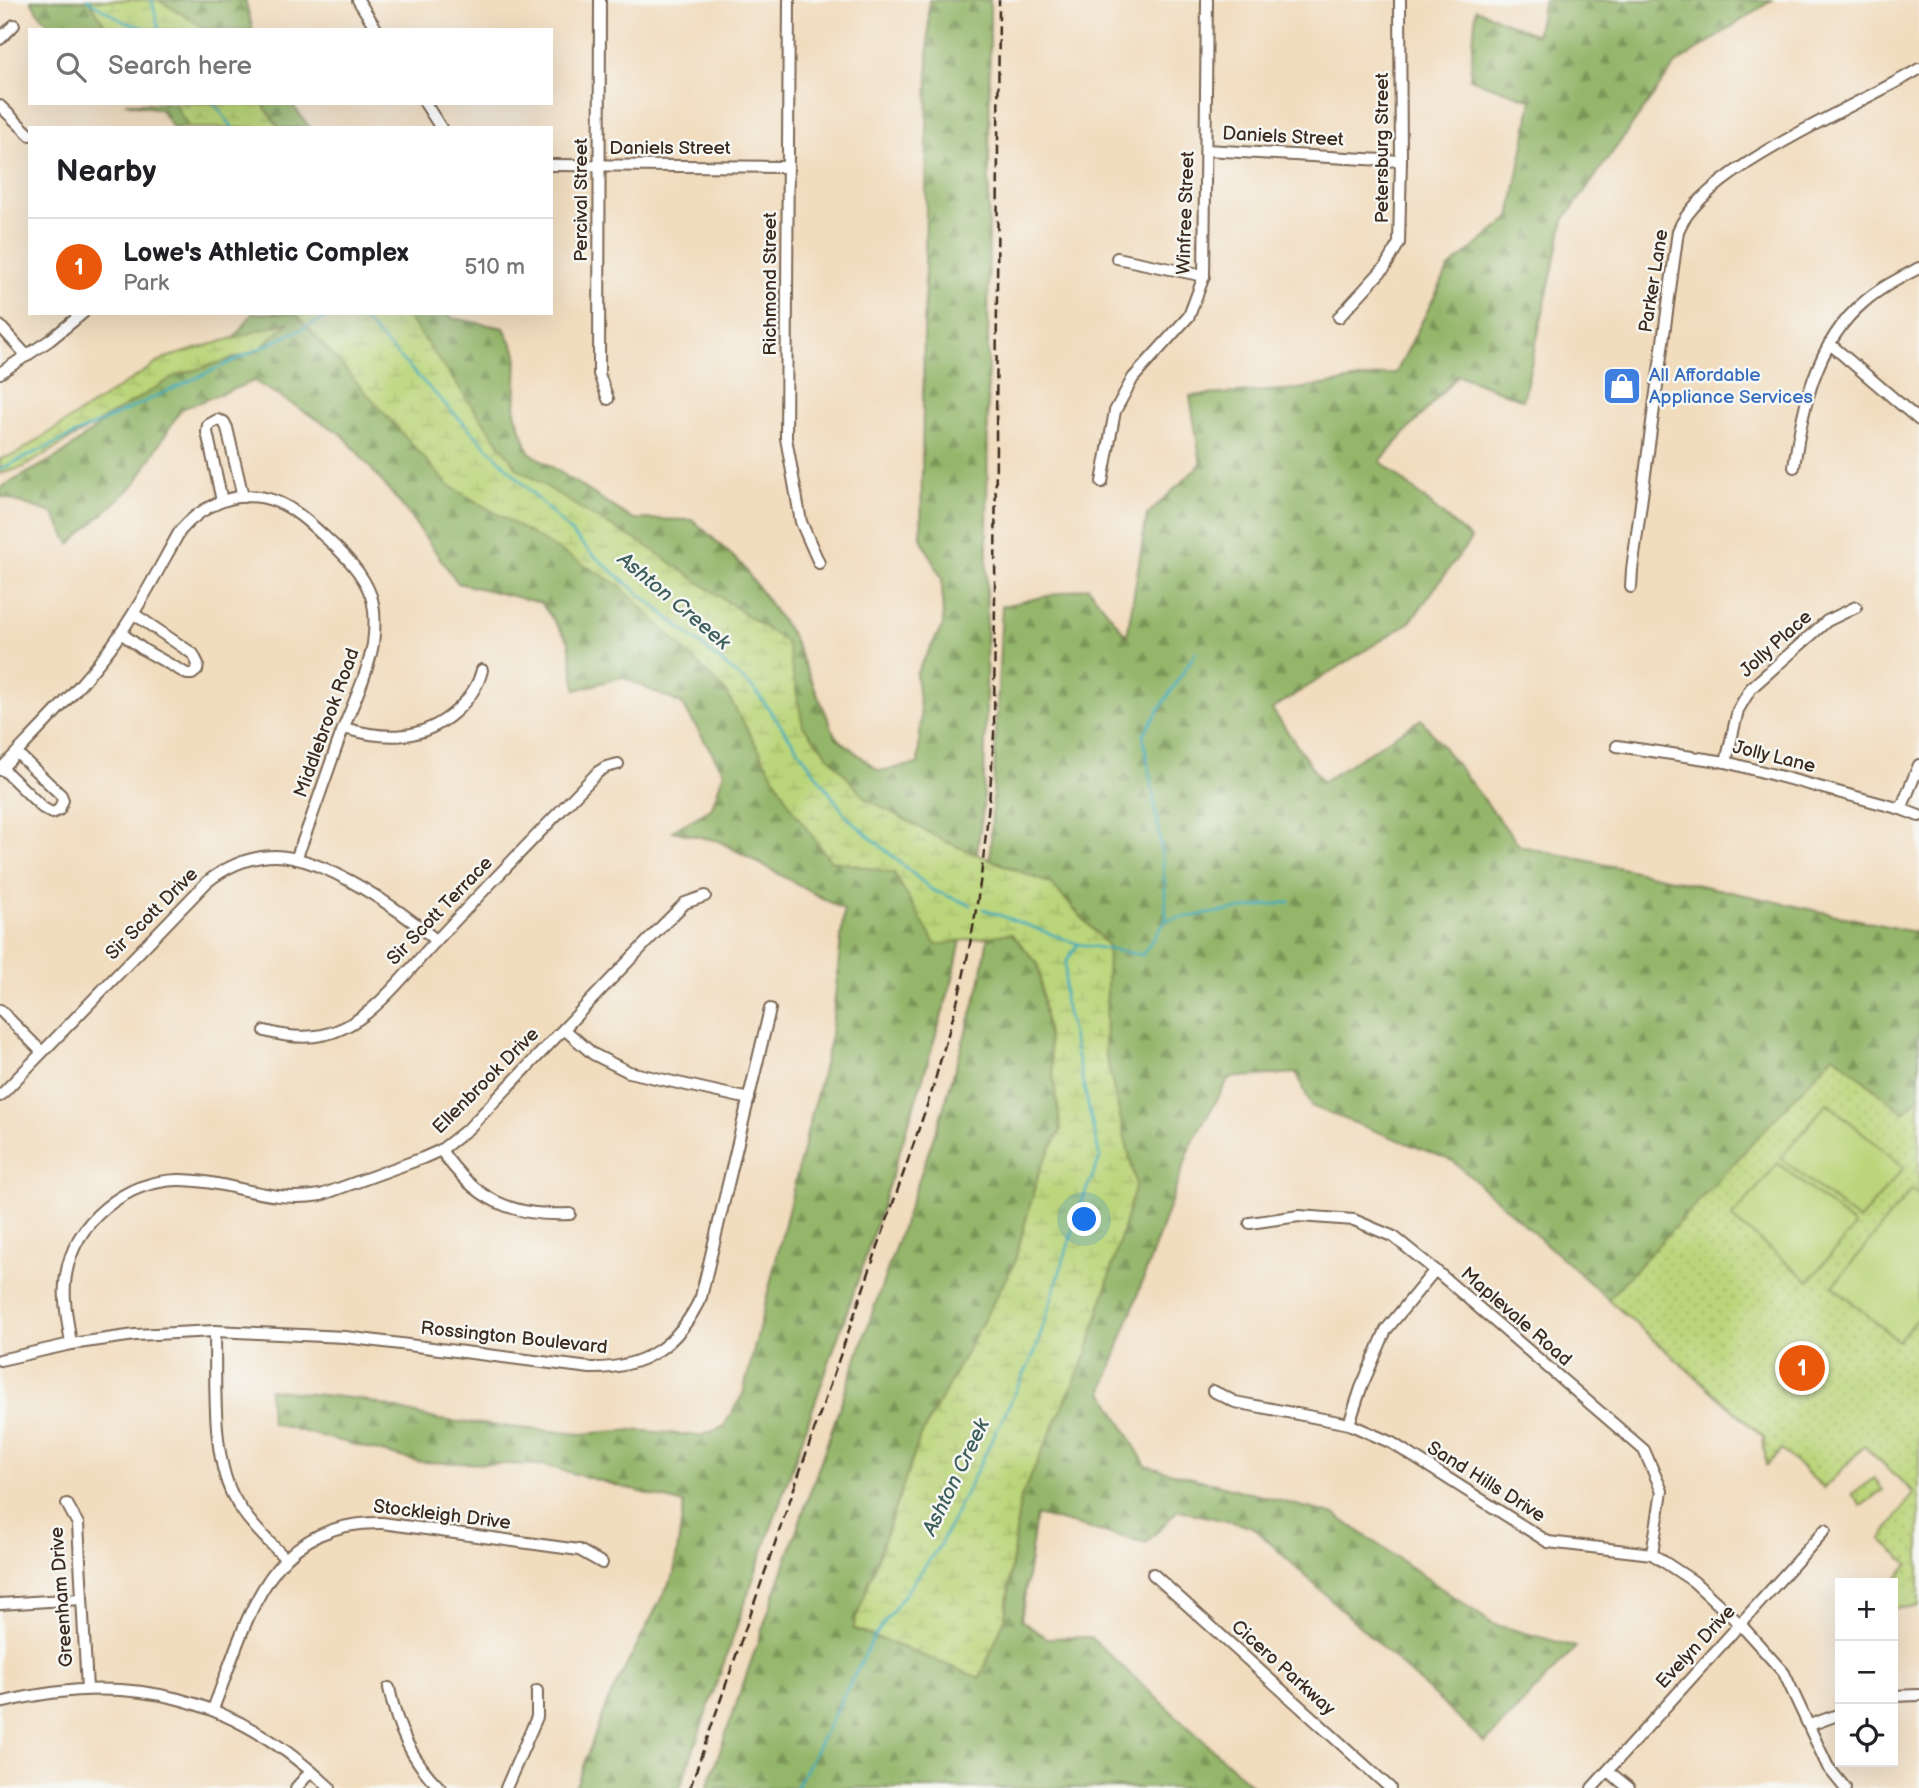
<!DOCTYPE html>
<meta charset="utf-8">
<style>
body{margin:0;font-family:"Balsamiq Sans",sans-serif;background:#f2f2f2;color:#202124}
.controls{position:absolute;right:21px;bottom:21px;display:grid;overflow:hidden;border-radius:0px;box-shadow:0 7px 28px #0002}
.controls button{width:63px;height:63px;display:grid;place-items:center;padding:0;border:0;border-bottom:2px solid #e0e0e0;background:#fff;color:#202124;font:35px sans-serif}
.you{position:absolute;left:1085px;top:1220px;width:24px;height:24px;margin:-18px;border:5px solid #fff;border-radius:50%;background:#1a73e8;box-shadow:0 0 0 10px #1a73e833}
.badge{display:grid;place-items:center;width:46px;height:46px;border-radius:50%;background:#ea580c;color:#fff;font-size:23px;font-weight:700}
.pin{position:absolute;translate:-50% -50%;border:4px solid #fff;box-shadow:0 2px 7px #0006}
.list{margin:0;padding:0;list-style:none}
h2{display:flex;justify-content:space-between;align-items:center;height:91px;margin:0;padding:0 28px;font-size:30px}
h2 small{font-size:23px;font-weight:400;color:#757577}
.list li{display:grid;grid-template-columns:46px 1fr auto;gap:21px;align-items:center;box-sizing:border-box;height:98px;padding:0 28px;border-top:2px solid #e0e0e0}
.list b{display:block;font-size:26px;white-space:nowrap}
.list p{margin:0;font-size:23px;white-space:nowrap;color:#757577}
.list em{font-size:23px;font-style:normal;color:#757577}
.icon{flex:none;width:38px;height:38px;fill:none;stroke:currentColor;stroke-width:2;stroke-linecap:round;stroke-linejoin:round}
.map{position:relative;flex:none;width:1919px;height:1788px;overflow:hidden}
.search{position:absolute;background:#fff;box-shadow:0 7px 28px #0002;left:28px;top:28px;width:525px;height:77px;display:flex;align-items:center;gap:18px;box-sizing:border-box;padding:0 24px;border-radius:0px;color:#757577;font-size:26px}
.panel{position:absolute;background:#fff;box-shadow:0 7px 28px #0002;left:28px;top:126px;width:525px;height:189px;border-radius:0px}
.map>svg:first-child{display:block}
.forest{fill:url(#forest-firs);stroke:#687044;stroke-width:2}
.wetland{fill:url(#wetland-marsh);stroke:#7b804c;stroke-width:2}
.park{fill:url(#park-dots);stroke:#7b804c;stroke-width:2}
.pitch{fill:#bbd57a;stroke:#7b804c;stroke-width:2}
.lines{fill:none;stroke-linecap:round;stroke-linejoin:round}
.stream{stroke:#3cacb9;stroke-width:2.5}
.minor-casing{stroke:#7b6856;stroke-width:14}
.minor{stroke:#fff;stroke-width:10}
.rail{stroke:#3b2a1e;stroke-width:2.5;stroke-dasharray:10 5;stroke-linecap:butt}
.labels{text-anchor:middle;dominant-baseline:central;stroke-width:5;stroke-linejoin:round;paint-order:stroke}
.street-label{font-size:19px;fill:#3b2a1e;stroke:#f6f6f2}
.shop-label{font-size:19px;fill:#366cbe;stroke:#f6f6f2;text-anchor:start}
.water-label{font-size:21px;font-style:italic;fill:#3b5e5c;stroke:#f6f6f2}
</style>
<div class="map">
<svg width="1919" height="1788" viewBox="0 0 1919 1788">
<defs>
<pattern id="forest-firs" width="22" height="20" patternUnits="userSpaceOnUse" patternTransform="scale(1.75)"><rect width="22" height="20" fill="#94b66a"/><path d="M5 1l3.5 6h-7zM16 11l3.5 6h-7z" fill="#7a9457"/></pattern>
<pattern id="wetland-marsh" width="20" height="14" patternUnits="userSpaceOnUse" patternTransform="scale(1.75)"><rect width="20" height="14" fill="#bbd57a"/><path d="M1 5h8M5 5V1M11 12h8M15 12V8" fill="none" stroke="#a2b769"/></pattern>
<pattern id="park-dots" width="8" height="8" patternUnits="userSpaceOnUse" patternTransform="scale(1.75)"><rect width="8" height="8" fill="#bbd57a"/><path d="M2 2h.1M6 6h.1" fill="none" stroke="#a2b769" stroke-width="1.8" stroke-linecap="round"/></pattern>
</defs>
<rect width="100%" height="100%" fill="#f6f6f2"/>
<filter id="ink" filterUnits="userSpaceOnUse"><feTurbulence type="fractalNoise" baseFrequency=".0143" numOctaves="2"/><feDisplacementMap in="SourceGraphic" scale="14" xChannelSelector="R" yChannelSelector="G"/><feConvolveMatrix kernelMatrix="1 2 1 2 8 2 1 2 1" color-interpolation-filters="sRGB"/></filter>
<filter id="wash" filterUnits="userSpaceOnUse"><feTurbulence type="fractalNoise" baseFrequency=".00686" numOctaves="4" result="noise"/><feDisplacementMap in="SourceGraphic" scale="28" xChannelSelector="R" yChannelSelector="G"/><feGaussianBlur stdDeviation="1.57" result="paint"/><feColorMatrix in="noise" values="0 0 0 0 0 0 0 0 0 0 0 0 0 0 0 0 0 1.4 0 .05"/><feComposite in="paint" operator="in"/></filter>
<g filter="url(#wash)">
<rect width="100%" height="100%" fill="#f1dcbe"/>
<g class="forest">
<path d="M31,0H245L253,30H54L37,11Z"/>
<path d="M929,0H990L986,713L983,809L972,887L953,978L922,1081L861,1271L680,1788H575L606,1705L674,1574L684,1504L543,1465L420,1462L271,1423L269,1389L359,1399L439,1420L581,1434L633,1430L700,1436L723,1427L743,1394L831,1036L844,910L719,841L672,831L711,809L724,772L682,704L622,677L576,690L569,642L541,603L458,583L404,508L343,435L254,381L181,409L135,484L70,544L53,513L0,496V488L64,453L173,366L224,352L253,313H448L452,318L504,328L517,354L515,412L529,452L632,519L693,520L742,565L791,634L836,737L879,771L918,764L921,717L916,674L943,625L942,579L921,538Z"/>
<path d="M1544,0H1772L1676,64L1564,220L1523,400L1458,375L1380,461L1471,539L1410,622L1272,709L1322,782L1421,719L1520,846L1919,933V1607L1893,1608V1583L1909,1564L1881,1539L1914,1493L1864,1446L1824,1488L1782,1450L1766,1465L1763,1437L1453,1161L1311,1106L1297,1073L1229,1078L1192,1143L1103,1391L1146,1466L1335,1515L1493,1624L1576,1647L1485,1743L1253,1527L1178,1510L1146,1543L1036,1515L1021,1620L1046,1638L1090,1637L1255,1788H707L942,1113L980,984L988,936L1011,933L1038,964L1061,1130L1040,1169L1014,1264L920,1438L853,1629L980,1677L1005,1618L1020,1499L1086,1356L1136,1184L1105,1053L1108,946L1051,884L990,859L1002,606L1088,587L1127,636L1147,515L1201,464L1190,396L1299,389L1396,373L1449,268L1510,218L1532,100L1470,79L1476,9L1536,35Z"/>
<path d="M125,103H291L310,128H173L160,109Z"/>
</g>
<g class="wetland">
<path d="M89,0H158L208,30H108Z"/>
<path d="M174,103H262L279,128H189Z"/>
<path d="M295,313H405L517,468L591,515L644,544L787,643L803,726L865,798L946,842L1051,884L1108,946L1105,1053L1136,1184L1086,1356L1020,1499L1005,1618L980,1678L853,1628L920,1438L1014,1264L1040,1169L1061,1130L1038,964L1011,933L936,945L894,873L830,860L793,810L726,692L620,586L448,485Z"/>
<path d="M289,322L258,351L177,375L24,467L0,474V459L16,454L165,358Z"/>
</g>
<g class="park">
<path d="M1834,1055L1904,1113L1919,1096V1607L1893,1608V1583L1909,1564L1881,1539L1914,1492L1864,1446L1824,1488L1782,1450L1766,1465L1764,1437L1608,1299Z"/>
<path d="M1874,1478L1883,1490L1861,1506L1852,1494Z"/>
</g>
<g class="pitch">
<path d="M1827,1103L1904,1167L1859,1221L1781,1158Z"/>
<path d="M1778,1163L1855,1226L1809,1281L1732,1218Z"/>
<path d="M1912,1189L1919,1194V1316L1898,1341L1833,1286Z"/>
</g>
<g class="lines">
<g class="stream">
<path d="M88,0L124,22L152,30"/>
<path d="M152,0L159,30"/>
<path d="M214,103L233,128"/>
<path d="M356,313L592,554L755,690L848,818L932,890L971,905"/>
<path d="M0,469L336,313"/>
<path d="M983,909L1078,944L1142,955L1166,920L1290,902"/>
<path d="M1166,920C1166,859 1153,796 1143,735L1196,652"/>
<path d="M796,1788L874,1637L940,1545L1035,1352L1082,1201L1100,1158L1064,999L1066,962L1078,944"/>
</g>
</g>
</g>
<g filter="url(#ink)">
<g class="lines">
<g class="minor-casing">
<g id="minor">
<path d="M358,0L377,30"/>
<path d="M600,0L599,374L608,399"/>
<path d="M789,0L786,438L801,522L819,563"/>
<path d="M0,39L14,25"/>
<path d="M425,103L441,128"/>
<path d="M0,106L30,135"/>
<path d="M1206,150L1401,161"/>
<path d="M551,165L788,167"/>
<path d="M1117,258L1204,276"/>
<path d="M1339,317L1385,267L1399,243L1401,161L1400,0"/>
<path d="M0,326L27,356"/>
<path d="M1830,344L1919,420"/>
<path d="M0,373L50,340L83,313"/>
<path d="M1794,467C1802,409 1816,342 1864,302C1880,288 1900,278 1919,268"/>
<path d="M1102,482L1115,411L1133,378L1189,316L1204,276L1207,0"/>
<path d="M222,501L207,432L208,425L217,420L224,422L227,428L243,497"/>
<path d="M1631,587L1632,570L1678,231C1703,168 1859,106 1919,69"/>
<path d="M121,633L144,650L187,674H192L197,670L198,664L193,654L134,614"/>
<path d="M344,728C385,740 423,741 456,711C469,699 478,687 482,670"/>
<path d="M1617,746L1726,762L1901,809L1919,816"/>
<path d="M1726,762L1738,710L1751,688L1827,621L1856,607"/>
<path d="M2,768L43,808L52,813L59,810L63,800L61,795L17,753"/>
<path d="M0,770C38,730 78,691 111,647C138,610 158,570 180,531C203,504 240,488 275,501C294,508 311,524 326,538C344,554 363,573 371,596C376,611 375,628 373,644C368,672 354,702 343,729C327,772 313,816 296,859"/>
<path d="M1901,809L1919,765"/>
<path d="M0,1010L42,1052"/>
<path d="M564,1029L593,1054L629,1072L749,1099"/>
<path d="M265,1031C290,1038 319,1040 343,1028C378,1012 409,969 436,941C489,884 544,828 598,772L606,767L618,764"/>
<path d="M0,1096L207,882C227,866 251,856 276,856C325,857 400,910 436,940"/>
<path d="M441,1150C474,1199 511,1217 570,1214"/>
<path d="M1250,1223L1299,1216L1354,1220L1394,1237L1435,1270L1644,1450L1662,1491L1652,1554"/>
<path d="M215,1331C216,1380 211,1453 233,1496C246,1520 266,1539 285,1558"/>
<path d="M71,1344C68,1321 62,1298 66,1275C75,1221 125,1181 179,1180C229,1180 268,1204 321,1195L423,1158L441,1150L469,1128L662,926L685,903L705,896"/>
<path d="M0,1360L71,1344L135,1335L215,1331L345,1337L590,1368C644,1369 678,1346 701,1297L770,1009"/>
<path d="M1213,1391L1235,1402L1349,1424L1392,1443L1548,1542L1652,1554L1693,1581L1741,1625L1784,1673L1828,1767L1845,1788"/>
<path d="M1349,1424L1361,1388L1386,1330L1435,1270"/>
<path d="M67,1504L78,1524L87,1689"/>
<path d="M1153,1574L1390,1788"/>
<path d="M0,1604L81,1599"/>
<path d="M389,1688C397,1727 411,1760 440,1788"/>
<path d="M1893,1696L1919,1695"/>
<path d="M0,1703C129,1670 233,1696 330,1788"/>
<path d="M213,1709C248,1621 266,1521 382,1523L579,1550L602,1563"/>
<path d="M1810,1725L1840,1714"/>
<path d="M1608,1771L1629,1788"/>
<path d="M296,1788L311,1771"/>
<path d="M506,1788L537,1717V1691"/>
<path d="M1592,1788L1825,1530"/>
</g>
</g>
<use href="#minor" class="minor"/>
<path class="rail" d="M690,1788L933,1088C943,1048 957,1009 965,968C982,890 989,814 994,734L999,0"/>
</g>
</g>
<defs>
<g id="shop-square" transform="scale(2.0125)"><rect x="-9" y="-9" width="18" height="18" rx="4" fill="#3f7fe0" stroke="#f6f6f2"/><path d="M-5-2.5h2.3a2.7 3.5 0 0 1 5.4 0H5L5.5 6h-11ZM-1.5-2.5h3a1.5 2.3 0 0 0-3 0Z" fill="#fff"/></g>
</defs>
<g fill-rule="evenodd">
<use href="#shop-square" x="1622" y="386"/>
</g>
<g class="labels">
<g class="street-label">
<text transform="translate(1283 137) rotate(3)">Daniels Street</text>
<text x="670" y="148">Daniels Street</text>
<text transform="translate(1382 148) rotate(-90)">Petersburg Street</text>
<text transform="translate(581 200) rotate(-90)">Percival Street</text>
<text transform="translate(1186 213) rotate(-88)">Winfree Street</text>
<text transform="translate(1654 281) rotate(-81)">Parker Lane</text>
<text transform="translate(770 284) rotate(-90)">Richmond Street</text>
<text transform="translate(1776 644) rotate(-42)">Jolly Place</text>
<text transform="translate(327 723) rotate(-70)">Middlebrook Road</text>
<text transform="translate(1774 757) rotate(14)">Jolly Lane</text>
<text transform="translate(440 911) rotate(-46)">Sir Scott Terrace</text>
<text transform="translate(152 914) rotate(-45)">Sir Scott Drive</text>
<text transform="translate(486 1081) rotate(-45)">Ellenbrook Drive</text>
<text transform="translate(1516 1317) rotate(41)">Maplevale Road</text>
<text transform="translate(514 1338) rotate(6)">Rossington Boulevard</text>
<text transform="translate(1486 1482) rotate(32)">Sand Hills Drive</text>
<text transform="translate(442 1515) rotate(7)">Stockleigh Drive</text>
<text transform="translate(62 1597) rotate(-94)">Greenham Drive</text>
<text transform="translate(1696 1647) rotate(-47)">Evelyn Drive</text>
<text transform="translate(1283 1668) rotate(42)">Cicero Parkway</text>
</g>
<g class="shop-label">
<text x="1649" y="375">All Affordable<tspan x="1649" dy="22">Appliance Services</tspan></text>
</g>
<g class="water-label">
<text transform="translate(674 601) rotate(40)">Ashton Creeek</text>
<text transform="translate(956 1477) rotate(-64)">Ashton Creek</text>
</g>
</g>
</svg>
<div class="controls">
<button>+</button>
<button>−</button>
<button><svg class="icon" aria-label="locate" viewBox="0 0 24 24"><circle cx="12" cy="12" r="6"/><path d="M12 2v4M12 18v4M2 12h4M18 12h4"/></svg></button>
</div>
<div class="you"></div>
<div class="pin badge" style="left:1802px;top:1368px">1</div>
<div class="search"><svg class="icon" aria-label="search" viewBox="0 0 24 24"><circle cx="10" cy="10" r="6"/><path d="M15 15l6 6"/></svg>Search here</div>
<section class="panel">
<h2>Nearby<small></small></h2>
<ul class="list">
<li><span class="badge">1</span><div><b>Lowe's Athletic Complex</b><p>Park</p></div><em>510 m</em></li>
</ul>
</section>
</div>
